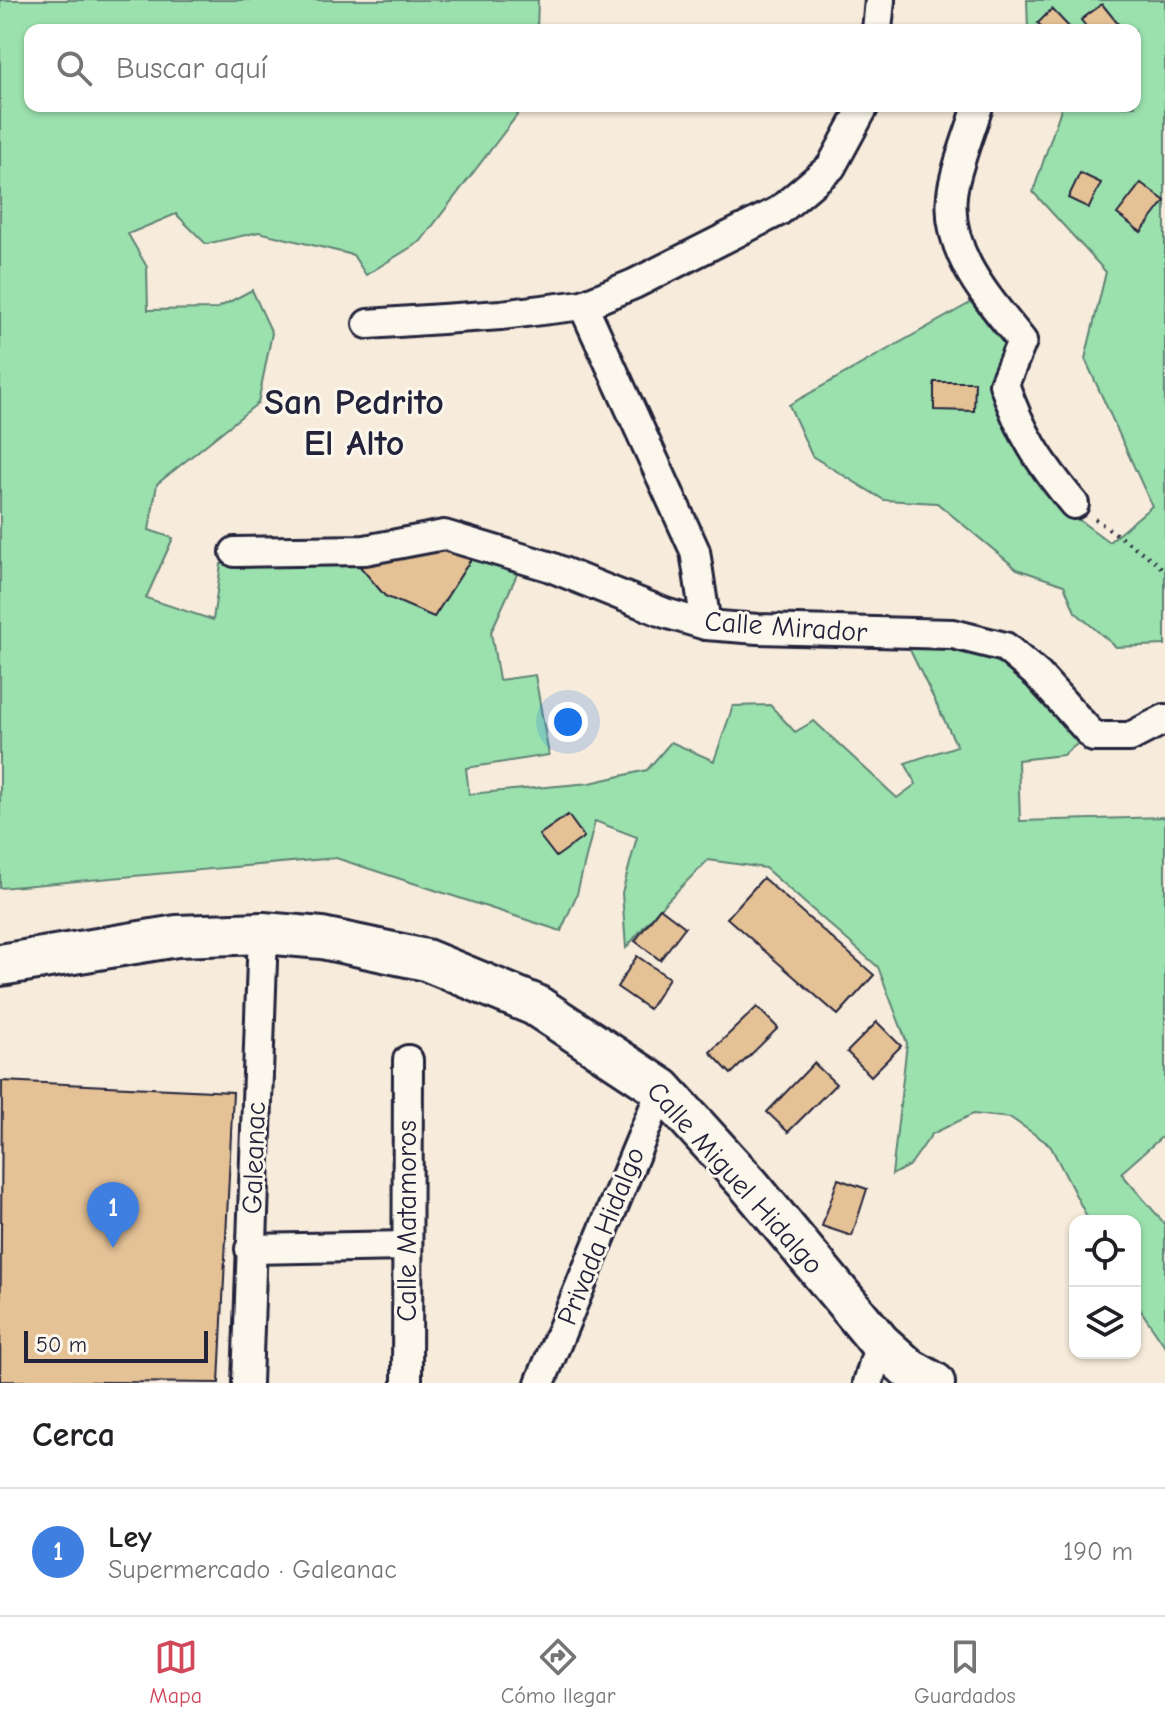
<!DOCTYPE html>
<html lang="es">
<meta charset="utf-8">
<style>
body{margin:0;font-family:"Comic Neue",sans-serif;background:#f6f6f6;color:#202124}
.controls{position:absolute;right:24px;bottom:24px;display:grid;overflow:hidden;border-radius:16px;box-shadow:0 2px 6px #0004}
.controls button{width:72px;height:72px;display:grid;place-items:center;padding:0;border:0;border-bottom:2px solid #e0e0e0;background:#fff;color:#202124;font:40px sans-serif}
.scale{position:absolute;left:24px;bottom:20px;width:184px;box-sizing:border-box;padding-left:8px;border:4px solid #22223b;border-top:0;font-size:22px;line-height:28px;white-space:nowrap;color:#22223b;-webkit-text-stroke:6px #fbf7ec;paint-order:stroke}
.you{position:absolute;left:568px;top:722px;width:28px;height:28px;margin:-20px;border:6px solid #fff;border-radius:50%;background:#1a73e8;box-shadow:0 0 0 12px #1a73e833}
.badge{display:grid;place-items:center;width:52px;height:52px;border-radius:50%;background:#d1495b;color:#fff;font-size:26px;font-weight:700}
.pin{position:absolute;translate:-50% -66px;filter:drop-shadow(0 2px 4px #0008)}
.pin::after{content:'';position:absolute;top:42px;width:28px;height:24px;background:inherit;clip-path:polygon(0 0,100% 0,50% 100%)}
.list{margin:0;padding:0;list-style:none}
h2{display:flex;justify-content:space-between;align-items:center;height:104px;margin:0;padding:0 32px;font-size:34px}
h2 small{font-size:26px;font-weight:400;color:#757577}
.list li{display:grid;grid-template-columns:52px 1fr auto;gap:24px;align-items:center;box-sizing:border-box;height:128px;padding:0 32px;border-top:2px solid #e0e0e0}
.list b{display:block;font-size:30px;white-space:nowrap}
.list p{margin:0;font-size:26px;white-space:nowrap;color:#757577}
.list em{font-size:26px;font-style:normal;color:#757577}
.icon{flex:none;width:44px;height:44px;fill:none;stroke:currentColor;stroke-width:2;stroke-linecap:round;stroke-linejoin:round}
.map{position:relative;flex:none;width:1165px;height:1383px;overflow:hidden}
.search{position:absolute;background:#fff;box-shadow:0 2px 6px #0004;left:24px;right:24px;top:24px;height:88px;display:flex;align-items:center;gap:20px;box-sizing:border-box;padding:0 28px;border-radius:16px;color:#757577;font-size:30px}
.sheet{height:232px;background:#fff}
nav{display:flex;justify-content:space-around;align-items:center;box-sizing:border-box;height:112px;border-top:2px solid #e0e0e0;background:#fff;font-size:22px;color:#757577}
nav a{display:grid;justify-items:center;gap:4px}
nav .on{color:#d1495b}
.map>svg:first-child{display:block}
.green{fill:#9be1ae;stroke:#5e8274;stroke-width:2}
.building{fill:#e5c296;stroke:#22223b;stroke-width:2}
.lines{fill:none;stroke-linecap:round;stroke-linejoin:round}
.street-casing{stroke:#22223b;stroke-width:34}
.secondary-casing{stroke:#22223b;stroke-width:46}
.path{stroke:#22223b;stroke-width:4;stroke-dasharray:2 6;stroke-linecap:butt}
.street{stroke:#fbf7ec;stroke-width:28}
.secondary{stroke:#fbf7ec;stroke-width:40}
.labels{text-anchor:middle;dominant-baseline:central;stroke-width:6;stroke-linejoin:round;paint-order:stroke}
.street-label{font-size:28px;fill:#22223b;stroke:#fbf7ec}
.district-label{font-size:36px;font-weight:bold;fill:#22223b;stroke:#fbf7ec}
</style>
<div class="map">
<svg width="1165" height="1383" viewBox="0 0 1165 1383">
<rect width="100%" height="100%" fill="#f7ecdb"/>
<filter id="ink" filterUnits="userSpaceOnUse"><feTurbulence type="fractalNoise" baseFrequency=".0125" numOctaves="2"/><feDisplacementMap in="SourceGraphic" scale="16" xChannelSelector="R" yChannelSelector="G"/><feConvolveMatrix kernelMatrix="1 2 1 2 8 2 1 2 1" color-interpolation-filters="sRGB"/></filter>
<g filter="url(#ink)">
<g class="green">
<path d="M0,0H538L537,30H30V106H524L421,241L366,275L353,255L259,232L206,244L176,214L128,234L147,267L148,310L216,309L252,290L272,333L258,403L157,484L149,530L173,538L146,598L213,620L221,564L357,563L385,596L434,617L473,556L519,570L491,632L499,680L535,675L549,755L466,768L469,794L590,783L647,770L671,742L714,761L733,706L770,705L795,732L814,721L897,798L916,784L905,763L957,746L908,646L953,649L1002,657L1085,738L1063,755L1018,760L1020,821L1165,817V1134L1121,1173L1165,1224V1346L1135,1302V1221H1089L1050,1145L1011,1118L973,1114L932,1134L910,1165L892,1175L907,1043L878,967L765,868L708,860L660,908L626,948L622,893L637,837L595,821L577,894L561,931L336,858L0,888Z"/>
<path d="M1027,0H1165V645L1116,647L1075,612L1064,585L1017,569L937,503L884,500L812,456L789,405L972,302L1005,341L991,382L1067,511L1109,542L1152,506L1085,359L1106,272L1033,192L1062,106H1135V30H1028Z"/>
</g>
<g class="building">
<path d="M1102,4L1123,30H1089L1081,20Z"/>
<path d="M1052,9L1070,28L1068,30H1044L1038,23Z"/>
<path d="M1080,173L1101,183L1089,208L1068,198Z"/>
<path d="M1141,183L1165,201L1141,232L1117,214Z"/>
<path d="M934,382H975L974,411L934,410Z"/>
<path d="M443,547L473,556L434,617L385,596L357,563Z"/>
<path d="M568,815L584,837L556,857L539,835Z"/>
<path d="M763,878L874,975L838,1015L727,918Z"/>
<path d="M660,908L685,927L660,960L635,941Z"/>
<path d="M637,956L669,978L649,1009L617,987Z"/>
<path d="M757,1007L778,1028L731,1074L710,1052Z"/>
<path d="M877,1022L901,1046L871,1076L847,1052Z"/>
<path d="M814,1063L836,1084L788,1132L767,1112Z"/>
<path d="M2,1081L233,1092L219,1383L0,1381Z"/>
<path d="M838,1179L867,1189L852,1236L822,1226Z"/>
</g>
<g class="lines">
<g class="street-casing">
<g id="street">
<path d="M877,30L880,0"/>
<path d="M978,106C971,130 954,172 952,195C946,254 988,298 1022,341L1004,384C1021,434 1040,463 1074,504"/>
<path d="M583,305L695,551L706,625"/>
<path d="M368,324L501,315L583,305L634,284L779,211L831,167L864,106"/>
<path d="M235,552L365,550L444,535L548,566L665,613L706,625L758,629L953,634L1005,647L1038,675L1094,737H1130L1165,719"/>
<path d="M250,1249L407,1246"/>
<path d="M247,1383L263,933"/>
<path d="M407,1383L408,1060"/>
<path d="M540,1383L662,1089"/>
<path d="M868,1383L880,1343"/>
</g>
</g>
<g class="secondary-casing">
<path id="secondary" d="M0,965L177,936L263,933L322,938L426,960L535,1005L662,1089L750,1186L880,1343L909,1369L934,1383"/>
</g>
<path class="path" d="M1095,519L1153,560L1165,571"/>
<use href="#street" class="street"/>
<use href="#secondary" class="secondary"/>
</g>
</g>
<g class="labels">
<g class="street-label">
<text transform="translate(786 627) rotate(4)">Calle Mirador</text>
<text transform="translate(254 1158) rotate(-88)">Galeanac</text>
<text transform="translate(735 1178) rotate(48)">Calle Miguel Hidalgo</text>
<text transform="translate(407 1221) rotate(-90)">Calle Matamoros</text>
<text transform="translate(601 1236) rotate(-68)">Privada Hidalgo</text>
</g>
<g class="district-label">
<text x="354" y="402">San Pedrito<tspan x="354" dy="41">El Alto</tspan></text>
</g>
</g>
</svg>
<div class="controls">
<button><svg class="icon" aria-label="locate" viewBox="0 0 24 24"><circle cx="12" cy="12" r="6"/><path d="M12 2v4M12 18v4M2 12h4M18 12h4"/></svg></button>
<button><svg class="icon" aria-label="layers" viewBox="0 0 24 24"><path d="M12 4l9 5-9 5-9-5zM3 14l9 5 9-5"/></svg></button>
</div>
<div class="scale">50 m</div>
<div class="you"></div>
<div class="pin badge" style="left:113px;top:1248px;background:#3f7fe0">1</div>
<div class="search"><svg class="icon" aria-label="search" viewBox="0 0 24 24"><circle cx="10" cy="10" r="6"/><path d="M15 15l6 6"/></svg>Buscar aquí</div>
</div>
<section class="sheet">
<h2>Cerca<small></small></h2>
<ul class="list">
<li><span class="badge" style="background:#3f7fe0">1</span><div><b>Ley</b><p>Supermercado · Galeanac</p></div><em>190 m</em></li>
</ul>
</section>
<nav>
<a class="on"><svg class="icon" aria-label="map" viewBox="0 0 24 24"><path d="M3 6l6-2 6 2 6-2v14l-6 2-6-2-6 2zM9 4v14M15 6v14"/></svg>Mapa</a>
<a><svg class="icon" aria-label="directions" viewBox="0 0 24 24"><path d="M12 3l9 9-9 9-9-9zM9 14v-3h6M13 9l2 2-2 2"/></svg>Cómo llegar</a>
<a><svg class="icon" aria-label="saved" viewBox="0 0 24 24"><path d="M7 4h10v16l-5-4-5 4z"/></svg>Guardados</a>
</nav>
